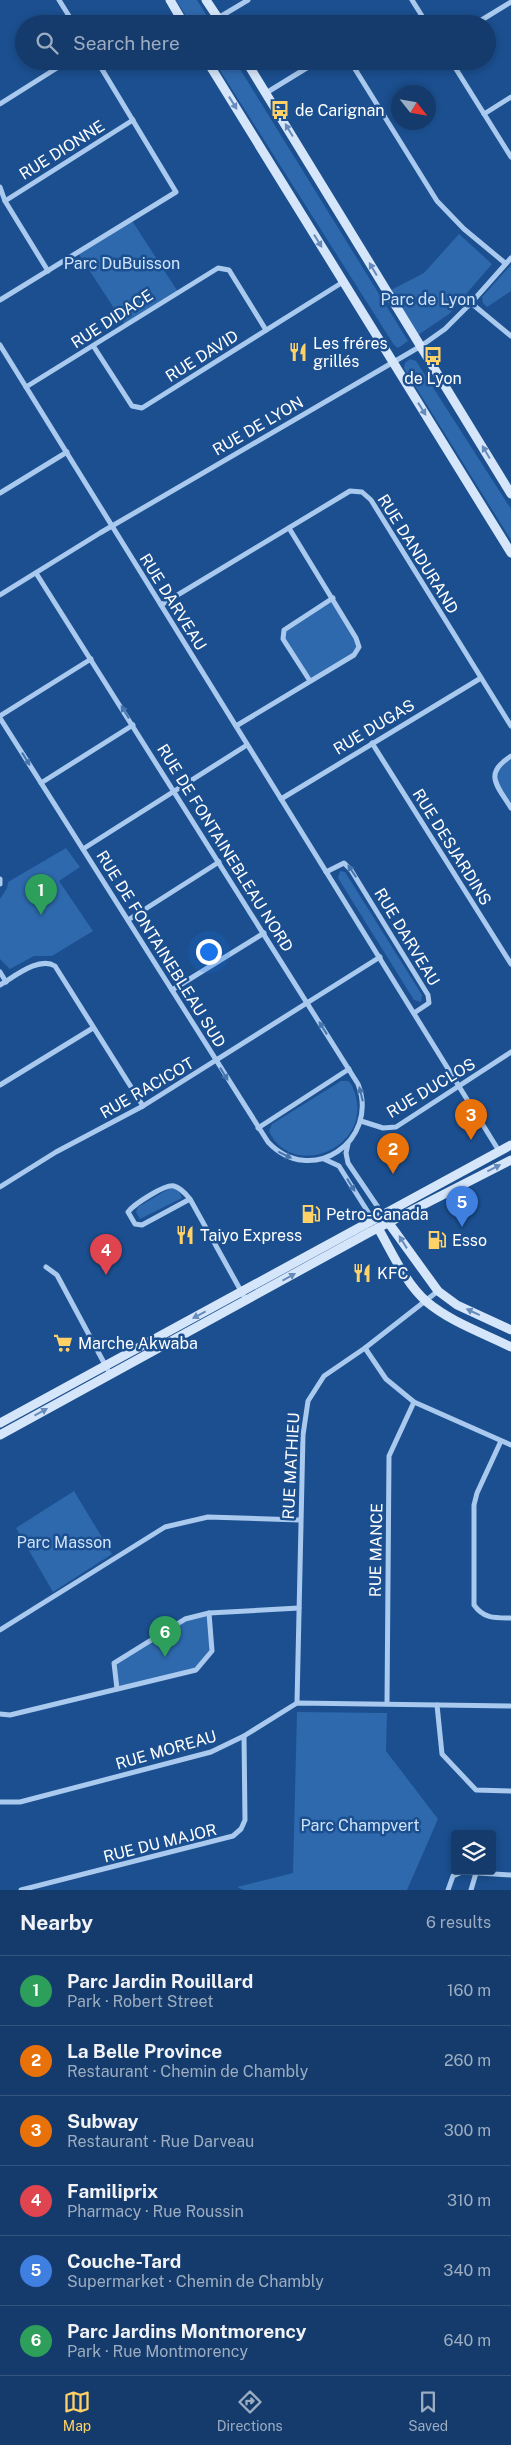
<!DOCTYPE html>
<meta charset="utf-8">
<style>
body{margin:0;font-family:"Public Sans",sans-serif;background:#214673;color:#f1f3f6}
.controls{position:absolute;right:15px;bottom:15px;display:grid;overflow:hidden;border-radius:5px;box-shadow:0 2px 8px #0003}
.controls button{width:45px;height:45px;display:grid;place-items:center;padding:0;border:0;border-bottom:1px solid #33557e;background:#143b6b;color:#f1f3f6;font:25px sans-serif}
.compass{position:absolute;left:391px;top:85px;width:45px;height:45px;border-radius:50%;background:#143b6b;box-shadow:0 2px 8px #0003;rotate:121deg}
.you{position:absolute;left:208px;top:951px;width:18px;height:18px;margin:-12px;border:4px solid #fff;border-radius:50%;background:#1a73e8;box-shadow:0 0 0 8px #1a73e833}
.badge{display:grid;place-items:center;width:32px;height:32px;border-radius:50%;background:#ffd166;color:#fff;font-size:16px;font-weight:700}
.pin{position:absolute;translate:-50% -41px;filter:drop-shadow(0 1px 2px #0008)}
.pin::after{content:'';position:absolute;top:26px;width:18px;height:15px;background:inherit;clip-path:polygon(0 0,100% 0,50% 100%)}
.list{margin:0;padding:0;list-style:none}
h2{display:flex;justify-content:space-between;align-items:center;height:65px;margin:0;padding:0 20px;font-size:21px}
h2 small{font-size:16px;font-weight:400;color:#9dadc1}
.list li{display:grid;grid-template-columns:32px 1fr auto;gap:15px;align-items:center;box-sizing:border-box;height:70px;padding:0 20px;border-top:1px solid #33557e}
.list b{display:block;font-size:19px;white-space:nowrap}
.list p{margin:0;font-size:16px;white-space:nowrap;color:#9dadc1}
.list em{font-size:16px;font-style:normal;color:#9dadc1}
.icon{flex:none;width:28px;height:28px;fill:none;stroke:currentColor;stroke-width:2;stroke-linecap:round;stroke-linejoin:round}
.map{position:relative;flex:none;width:511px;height:1890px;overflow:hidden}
.search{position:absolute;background:#143b6b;box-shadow:0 2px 8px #0003;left:15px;right:15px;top:15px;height:55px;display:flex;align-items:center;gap:12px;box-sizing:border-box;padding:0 18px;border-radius:28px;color:#9dadc1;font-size:19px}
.sheet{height:485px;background:#143b6b}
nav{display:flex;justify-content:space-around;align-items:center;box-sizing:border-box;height:70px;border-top:1px solid #33557e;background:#143b6b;font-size:14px;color:#9dadc1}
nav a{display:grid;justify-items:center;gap:2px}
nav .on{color:#ffd166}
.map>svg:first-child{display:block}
.green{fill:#2e69ad}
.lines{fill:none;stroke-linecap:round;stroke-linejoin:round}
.street{stroke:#a9c9ee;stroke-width:5}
.secondary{stroke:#d6e6fa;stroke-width:9}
.oneway{fill:#668bba}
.oneway2{fill:#4674ac}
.labels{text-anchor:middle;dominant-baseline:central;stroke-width:5;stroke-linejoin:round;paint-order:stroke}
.poi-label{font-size:16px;fill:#fff;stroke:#1b4f8f;text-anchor:start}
.street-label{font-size:16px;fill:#fff;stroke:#1b4f8f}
.park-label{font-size:16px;fill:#cfe3fa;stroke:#1b4f8f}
</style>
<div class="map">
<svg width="511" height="1890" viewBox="0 0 511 1890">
<rect width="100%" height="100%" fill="#1b4f8f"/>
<g class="green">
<path d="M176,0H197L212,24H191Z"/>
<path d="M214,61H235L408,341L398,348L394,345Z"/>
<path d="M131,219L178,292L125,325L78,253Z"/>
<path d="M459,234L492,264L449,314L418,335L391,290L424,273Z"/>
<path d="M511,265V291L487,307L483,303L482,297Z"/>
<path d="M410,359L416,361L511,509V540L404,368L405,363Z"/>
<path d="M333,598L359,647L354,655L310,681L283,639L284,630Z"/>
<path d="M511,756V808L495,782L499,763Z"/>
<path d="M66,848L80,867L59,881L93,931L52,956H34L10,969L0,959V899L7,888L8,882Z"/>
<path d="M340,871L345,872L422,995L421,1002L414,1000L338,878Z"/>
<path d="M341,1081H348L351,1084C382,1144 293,1184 269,1131L272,1124Z"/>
<path d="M172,1187L178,1189L182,1198L140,1219L136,1212L138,1207Z"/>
<path d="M74,1491L112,1554L53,1592L16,1528Z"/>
<path d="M209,1613L212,1651L196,1670L117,1689L114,1663L185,1619Z"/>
<path d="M297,1712L387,1713L386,1751L438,1819L407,1890H244L237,1887L293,1873Z"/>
</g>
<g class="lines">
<g class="street">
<path d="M59,0L74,24"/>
<path d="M412,0L427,24"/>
<path d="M218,18L248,0"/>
<path d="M475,24L511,2"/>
<path d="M350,61L437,201L464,229L505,263"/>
<path d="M451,61L511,157"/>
<path d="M266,93L318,61"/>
<path d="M0,104L68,61"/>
<path d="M484,114L511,97"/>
<path d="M0,187L5,201L48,271"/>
<path d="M5,201L133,120"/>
<path d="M0,300L176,192L97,61"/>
<path d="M471,303L511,336"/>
<path d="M0,345L499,1151"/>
<path d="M94,347L132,406L142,408L343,282"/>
<path d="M26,387L218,268L229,270L266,330"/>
<path d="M0,493L67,452"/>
<path d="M0,595L100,533L421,346L445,329L471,303L511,258"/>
<path d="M161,605L350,491L362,492L371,500L511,726"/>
<path d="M310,681L283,639L284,630L333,598"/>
<path d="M0,716L91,659"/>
<path d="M0,718L268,1142C311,1188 380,1141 358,1084L36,573"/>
<path d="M236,726L354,655L359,647L356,638L289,528"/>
<path d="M372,743L511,964"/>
<path d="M511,756C483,774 497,785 511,808"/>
<path d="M41,783L133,725"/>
<path d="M281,799L481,678"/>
<path d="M83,849L247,745"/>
<path d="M326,872L344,863L351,870L428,995L429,1003L414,1013"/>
<path d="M0,879V884"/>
<path d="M128,920L219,862"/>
<path d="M0,972L6,982"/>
<path d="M0,985C14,977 39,956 55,966L143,1106"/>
<path d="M172,990L264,933"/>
<path d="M0,1085L93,1028"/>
<path d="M361,1121L383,1128L396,1127L511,1052"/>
<path d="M258,1128L349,1069"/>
<path d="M348,1144L346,1153L348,1163L388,1222"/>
<path d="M324,1159L339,1166L373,1220"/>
<path d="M0,1187L56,1152L143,1106L380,957"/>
<path d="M190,1199L142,1225L135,1224L128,1212C134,1204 165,1184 174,1186C181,1188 186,1194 190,1199L246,1300"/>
<path d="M46,1267L57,1275L110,1374"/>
<path d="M365,1348L386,1379L414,1402L511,1445"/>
<path d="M501,1441L477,1493L474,1505V1605C484,1619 495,1618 511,1618"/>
<path d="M0,1630L165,1527L208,1517L300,1520"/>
<path d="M117,1689L114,1663L185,1619L209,1613L299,1608"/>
<path d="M297,1703L303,1435L308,1401L324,1376L365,1348L438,1291"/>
<path d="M387,1704L389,1456L414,1402"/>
<path d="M437,1705L442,1754L476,1790L511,1791"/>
<path d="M0,1714L10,1715L196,1670L212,1651L209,1613"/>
<path d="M0,1802H20L211,1752L244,1736L297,1703L511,1706"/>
<path d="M21,1890L233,1836L241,1829L245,1820L244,1736"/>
<path d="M448,1890L453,1876L462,1872L511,1875"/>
<path d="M471,1890L476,1873"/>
</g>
<g class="secondary">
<path d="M170,0L184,24"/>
<path d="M206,0L222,24"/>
<path d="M207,61L511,553"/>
<path d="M246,61L511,494"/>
<path d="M388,1222L438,1291L457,1305L511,1330"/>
<path d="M378,1228C392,1252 405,1283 427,1302C451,1322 483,1333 511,1347"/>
<path d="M0,1423L511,1145"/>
<path d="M0,1435L370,1232L511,1160"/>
</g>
</g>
<defs><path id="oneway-solid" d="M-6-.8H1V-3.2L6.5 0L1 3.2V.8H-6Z" transform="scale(1.25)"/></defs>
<g class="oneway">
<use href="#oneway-solid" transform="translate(233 103) rotate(58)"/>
<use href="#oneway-solid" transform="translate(289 130) rotate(-121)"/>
<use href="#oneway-solid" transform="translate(318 241) rotate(58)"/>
<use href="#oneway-solid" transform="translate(373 269) rotate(-121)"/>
<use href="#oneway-solid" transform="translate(422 409) rotate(58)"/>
<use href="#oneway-solid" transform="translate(486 452) rotate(-121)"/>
<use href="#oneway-solid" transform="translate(494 1168) rotate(-27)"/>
<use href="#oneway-solid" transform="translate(403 1242) rotate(-122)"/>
<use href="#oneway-solid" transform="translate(289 1277) rotate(-29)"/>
<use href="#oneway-solid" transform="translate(473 1312) rotate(-155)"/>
<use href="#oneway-solid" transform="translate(199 1315) rotate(152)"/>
<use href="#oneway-solid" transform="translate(41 1412) rotate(-29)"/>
</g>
<g class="oneway2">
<use href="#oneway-solid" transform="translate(125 712) rotate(-122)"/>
<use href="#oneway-solid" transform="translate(26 759) rotate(58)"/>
<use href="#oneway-solid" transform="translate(352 871) rotate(-124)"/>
<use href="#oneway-solid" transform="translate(323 1028) rotate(-122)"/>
<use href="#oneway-solid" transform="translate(224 1074) rotate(58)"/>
<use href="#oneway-solid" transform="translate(361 1094) rotate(-104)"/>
<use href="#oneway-solid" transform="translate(285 1155) rotate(26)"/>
<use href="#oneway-solid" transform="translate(351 1185) rotate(58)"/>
</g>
<defs>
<g id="bus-bare" transform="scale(1.5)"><path d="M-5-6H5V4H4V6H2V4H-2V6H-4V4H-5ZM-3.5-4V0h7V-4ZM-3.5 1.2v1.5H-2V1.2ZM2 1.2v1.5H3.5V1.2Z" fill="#ffd166" stroke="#1b4f8f" stroke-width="2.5" paint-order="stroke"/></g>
<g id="restaurant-bare" transform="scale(1.5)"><path d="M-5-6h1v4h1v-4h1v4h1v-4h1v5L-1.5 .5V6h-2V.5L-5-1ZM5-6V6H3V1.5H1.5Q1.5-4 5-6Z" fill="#ffd166" stroke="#1b4f8f" stroke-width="2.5" paint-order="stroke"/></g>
<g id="fuel-bare" transform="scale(1.5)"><path d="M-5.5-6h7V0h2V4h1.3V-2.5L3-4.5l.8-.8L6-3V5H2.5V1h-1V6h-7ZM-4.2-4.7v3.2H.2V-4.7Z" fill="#ffd166" stroke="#1b4f8f" stroke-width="2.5" paint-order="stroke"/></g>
<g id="supermarket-bare" transform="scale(1.5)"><path d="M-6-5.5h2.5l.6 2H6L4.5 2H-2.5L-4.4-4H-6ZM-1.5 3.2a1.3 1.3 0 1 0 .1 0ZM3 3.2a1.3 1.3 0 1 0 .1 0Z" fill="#ffd166" stroke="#1b4f8f" stroke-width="2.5" paint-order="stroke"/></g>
</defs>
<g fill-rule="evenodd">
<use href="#bus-bare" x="280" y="110"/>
<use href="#restaurant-bare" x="298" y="352"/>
<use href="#bus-bare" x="433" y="356"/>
<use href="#fuel-bare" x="311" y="1214"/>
<use href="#restaurant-bare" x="185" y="1235"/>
<use href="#fuel-bare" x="437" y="1240"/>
<use href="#restaurant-bare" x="362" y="1273"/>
<use href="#supermarket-bare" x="63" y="1343"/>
</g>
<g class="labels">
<g class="poi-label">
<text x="295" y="110">de Carignan</text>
<text x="313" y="343">Les fréres<tspan x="313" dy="18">grillés</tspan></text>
<text x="433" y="378" text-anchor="middle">de Lyon</text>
<text x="326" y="1214">Petro-Canada</text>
<text x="200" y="1235">Taiyo Express</text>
<text x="452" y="1240">Esso</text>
<text x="377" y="1273">KFC</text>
<text x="78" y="1343">Marche Akwaba</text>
</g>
<g class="street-label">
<text transform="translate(62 150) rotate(-32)">RUE DIONNE</text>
<text transform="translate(112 319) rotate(-33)">RUE DIDACE</text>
<text transform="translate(202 356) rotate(-32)">RUE DAVID</text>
<text transform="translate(258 426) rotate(-30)">RUE DE LYON</text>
<text transform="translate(418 554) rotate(58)">RUE DANDURAND</text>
<text transform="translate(173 602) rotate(58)">RUE DARVEAU</text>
<text transform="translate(374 727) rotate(-31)">RUE DUGAS</text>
<text transform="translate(452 847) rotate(58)">RUE DESJARDINS</text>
<text transform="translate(225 848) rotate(58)">RUE DE FONTAINEBLEAU NORD</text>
<text transform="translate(407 937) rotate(59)">RUE DARVEAU</text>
<text transform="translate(161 949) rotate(58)">RUE DE FONTAINEBLEAU SUD</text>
<text transform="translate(147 1088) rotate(-30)">RUE RACICOT</text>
<text transform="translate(431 1088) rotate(-31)">RUE DUCLOS</text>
<text transform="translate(291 1466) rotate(-87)">RUE MATHIEU</text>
<text transform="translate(376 1550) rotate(-89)">RUE MANCE</text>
<text transform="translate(166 1750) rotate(-16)">RUE MOREAU</text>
<text transform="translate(160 1843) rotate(-14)">RUE DU MAJOR</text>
</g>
<g class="park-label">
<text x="122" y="263">Parc DuBuisson</text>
<text x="428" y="299">Parc de Lyon</text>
<text x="64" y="1542">Parc Masson</text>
<text x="360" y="1825">Parc Champvert</text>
</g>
</g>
</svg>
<div class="controls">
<button><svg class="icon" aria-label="layers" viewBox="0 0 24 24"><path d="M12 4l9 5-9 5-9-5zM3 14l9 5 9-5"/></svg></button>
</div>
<svg class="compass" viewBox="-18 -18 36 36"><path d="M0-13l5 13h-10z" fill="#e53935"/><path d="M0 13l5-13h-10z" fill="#9dadc1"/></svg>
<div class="you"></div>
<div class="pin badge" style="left:41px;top:915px;background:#2e9e5b">1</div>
<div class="pin badge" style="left:393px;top:1174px;background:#e8710a">2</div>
<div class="pin badge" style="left:471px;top:1140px;background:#e8710a">3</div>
<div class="pin badge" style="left:106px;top:1275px;background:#e0444e">4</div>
<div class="pin badge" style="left:462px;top:1227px;background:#3f7fe0">5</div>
<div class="pin badge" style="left:165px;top:1657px;background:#2e9e5b">6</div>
<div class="search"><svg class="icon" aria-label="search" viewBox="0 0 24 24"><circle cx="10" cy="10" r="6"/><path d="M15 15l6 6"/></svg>Search here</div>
</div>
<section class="sheet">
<h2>Nearby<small>6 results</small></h2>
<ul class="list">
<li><span class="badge" style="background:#2e9e5b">1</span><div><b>Parc Jardin Rouillard</b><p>Park · Robert Street</p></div><em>160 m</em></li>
<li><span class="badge" style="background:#e8710a">2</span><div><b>La Belle Province</b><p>Restaurant · Chemin de Chambly</p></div><em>260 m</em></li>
<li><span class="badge" style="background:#e8710a">3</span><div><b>Subway</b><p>Restaurant · Rue Darveau</p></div><em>300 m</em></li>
<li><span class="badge" style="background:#e0444e">4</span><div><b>Familiprix</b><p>Pharmacy · Rue Roussin</p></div><em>310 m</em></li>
<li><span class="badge" style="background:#3f7fe0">5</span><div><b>Couche-Tard</b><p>Supermarket · Chemin de Chambly</p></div><em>340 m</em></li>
<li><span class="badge" style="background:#2e9e5b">6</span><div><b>Parc Jardins Montmorency</b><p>Park · Rue Montmorency</p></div><em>640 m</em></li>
</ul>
</section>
<nav>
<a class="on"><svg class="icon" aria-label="map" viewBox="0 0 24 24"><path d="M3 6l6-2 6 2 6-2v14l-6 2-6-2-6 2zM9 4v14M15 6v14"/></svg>Map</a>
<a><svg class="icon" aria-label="directions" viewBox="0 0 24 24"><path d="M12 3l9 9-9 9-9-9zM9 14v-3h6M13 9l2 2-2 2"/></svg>Directions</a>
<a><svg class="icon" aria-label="saved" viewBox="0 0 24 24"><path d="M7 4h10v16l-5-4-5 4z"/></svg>Saved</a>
</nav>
